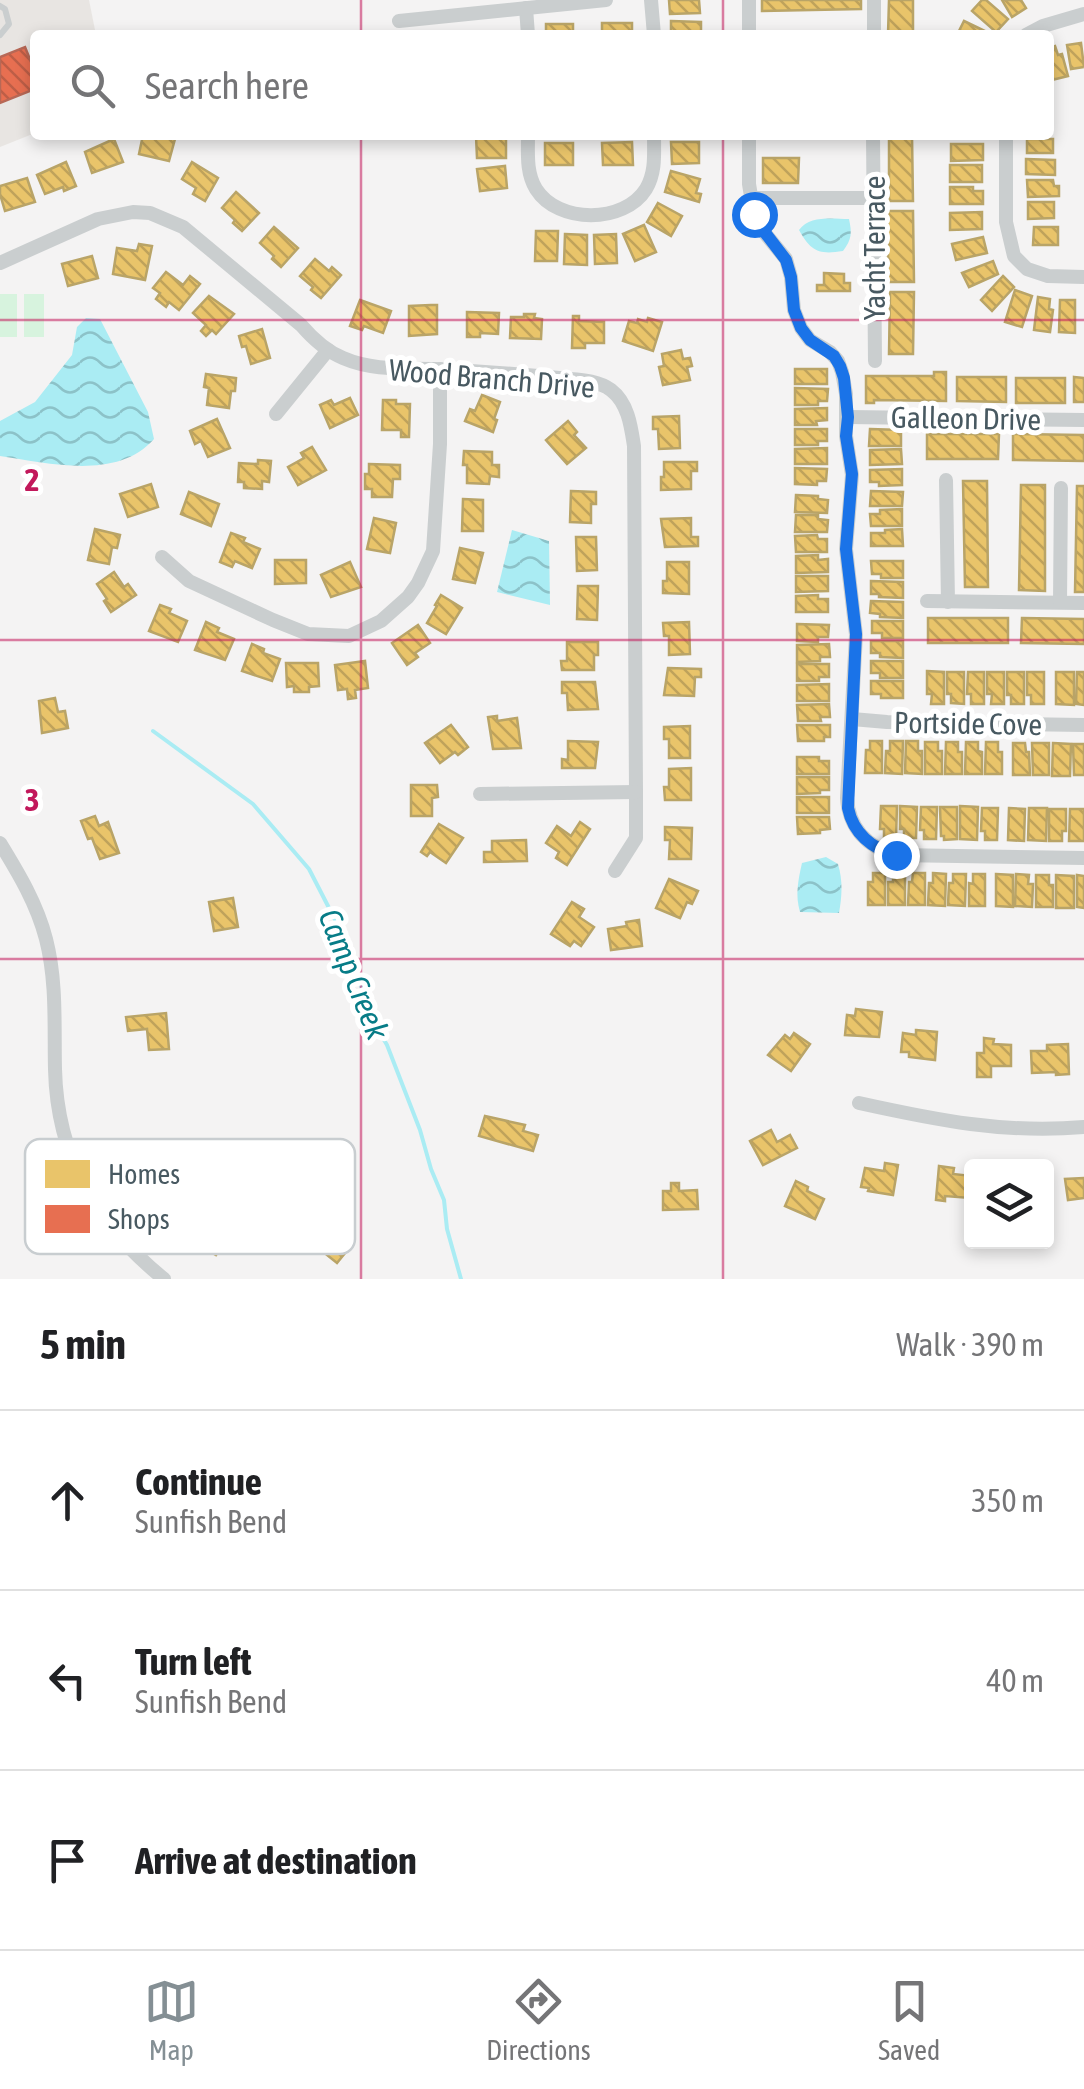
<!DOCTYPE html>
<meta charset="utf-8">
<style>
body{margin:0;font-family:"Asap Condensed",sans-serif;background:#f6f6f6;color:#202124}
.controls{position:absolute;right:30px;bottom:30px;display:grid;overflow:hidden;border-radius:10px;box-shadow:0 5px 15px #0003}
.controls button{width:90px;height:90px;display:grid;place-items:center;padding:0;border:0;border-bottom:2px solid #e0e0e0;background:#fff;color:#202124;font:50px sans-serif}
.stop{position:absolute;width:30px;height:30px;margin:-22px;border:8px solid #1a73e8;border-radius:50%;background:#fff}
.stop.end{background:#1a73e8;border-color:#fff;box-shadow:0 2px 10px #0008}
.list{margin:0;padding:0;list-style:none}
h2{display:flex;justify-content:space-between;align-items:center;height:130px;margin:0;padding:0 40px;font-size:42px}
h2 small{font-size:32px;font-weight:400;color:#757577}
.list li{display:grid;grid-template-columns:65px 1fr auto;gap:30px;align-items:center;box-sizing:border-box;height:180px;padding:0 40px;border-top:2px solid #e0e0e0}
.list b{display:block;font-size:38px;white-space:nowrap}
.list p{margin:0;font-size:32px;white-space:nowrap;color:#757577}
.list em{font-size:32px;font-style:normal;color:#757577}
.icon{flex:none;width:55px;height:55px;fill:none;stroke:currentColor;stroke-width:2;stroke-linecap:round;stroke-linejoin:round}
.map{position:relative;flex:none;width:1084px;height:1279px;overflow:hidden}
.search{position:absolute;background:#fff;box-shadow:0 5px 15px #0003;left:30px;right:30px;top:30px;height:110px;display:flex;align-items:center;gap:25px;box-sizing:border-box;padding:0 35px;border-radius:10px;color:#757577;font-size:38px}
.sheet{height:670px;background:#fff}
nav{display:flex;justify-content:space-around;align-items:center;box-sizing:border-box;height:140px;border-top:2px solid #e0e0e0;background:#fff;font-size:28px;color:#757577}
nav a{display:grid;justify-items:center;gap:5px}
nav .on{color:#848f94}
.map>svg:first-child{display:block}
.commercial{fill:#e8e5e2}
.grass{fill:#d7f3de}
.water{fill:url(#water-waves)}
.homes{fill:url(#homes-back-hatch);stroke:#b9a467;stroke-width:2.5}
.shops{fill:url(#shops-back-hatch);stroke:#b76856;stroke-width:2.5}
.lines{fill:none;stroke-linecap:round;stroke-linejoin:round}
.stream{stroke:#aaecf3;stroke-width:4}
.lane{stroke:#cacecf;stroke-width:6}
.street{stroke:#cacecf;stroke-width:14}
.route{stroke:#1a73e8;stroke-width:12}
.grid{fill:none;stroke:#c2185b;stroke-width:2.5;stroke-opacity:0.55}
.labels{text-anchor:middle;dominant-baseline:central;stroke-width:10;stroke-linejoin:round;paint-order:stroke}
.street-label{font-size:30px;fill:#485961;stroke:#fff}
.water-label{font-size:32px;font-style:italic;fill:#077c87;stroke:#fff}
.key{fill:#fff;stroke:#c8cdd0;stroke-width:2.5}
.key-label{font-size:28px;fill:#485961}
.grid-label{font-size:32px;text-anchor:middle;font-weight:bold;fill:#c2185b;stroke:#fff;stroke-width:10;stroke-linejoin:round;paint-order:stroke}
</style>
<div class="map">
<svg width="1084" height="1279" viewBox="0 0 1084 1279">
<defs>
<pattern id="water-waves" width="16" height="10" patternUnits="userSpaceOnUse" patternTransform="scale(2.5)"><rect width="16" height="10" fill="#aaecf3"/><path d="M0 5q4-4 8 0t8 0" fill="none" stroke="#8cc2c8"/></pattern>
<pattern id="homes-back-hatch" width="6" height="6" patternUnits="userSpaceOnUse" patternTransform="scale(2.5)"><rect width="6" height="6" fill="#e9c46a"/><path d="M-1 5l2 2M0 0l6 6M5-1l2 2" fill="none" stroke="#bfa25b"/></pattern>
<pattern id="shops-back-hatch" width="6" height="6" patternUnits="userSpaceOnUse" patternTransform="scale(2.5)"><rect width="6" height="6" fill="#e76f51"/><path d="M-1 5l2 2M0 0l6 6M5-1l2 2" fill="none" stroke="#bd5e47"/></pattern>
</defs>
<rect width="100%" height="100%" fill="#f4f3f3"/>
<path class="commercial" d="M0,0H89L96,35H35V133L0,147Z"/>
<g class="grass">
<rect x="0" y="294" width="17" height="43"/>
<rect x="24" y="294" width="20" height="43"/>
</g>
<g class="water">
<path d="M849,219C852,233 852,239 843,251C818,255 811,251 799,230C810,215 832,219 849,219Z"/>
<path d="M86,318L100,319L148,412L154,439C117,481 48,463 0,456V421L35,402L72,355L77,327Z"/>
<path d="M512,530L549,541L550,605L497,592Z"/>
<path d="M826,857L838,864C843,881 842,896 839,913L800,912C795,895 798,881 802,863Z"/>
</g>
<g class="homes">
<path d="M669,0H699L700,13L670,14Z"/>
<path d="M762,0H861V9L762,11Z"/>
<path d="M889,0H913V35H888Z"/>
<path d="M982,0H986L1008,19L996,32L972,11Z"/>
<path d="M1002,0H1021L1026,8L1012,17Z"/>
<path d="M671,21L701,22V35H671Z"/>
<path d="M964,21L993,35H957Z"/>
<rect x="602" y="23" width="30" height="12"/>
<rect x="546" y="24" width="27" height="11"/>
<path d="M1081,43L1084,67L1071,69L1067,45Z"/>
<path d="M1055,46L1058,55L1062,54L1068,76L1052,80L1049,69V48Z"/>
<path d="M143,135H157L175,139L169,161L139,154Z"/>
<path d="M889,135H912L913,201H889Z"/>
<path d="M476,136H506V158H477Z"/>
<path d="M114,139L123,162L92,173L85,152Z"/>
<rect x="1027" y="139" width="26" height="14"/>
<path d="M632,142L633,165H603L602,143Z"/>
<path d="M671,142H699V163L672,164Z"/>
<rect x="545" y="143" width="28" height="22"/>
<path d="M951,144H983V160L951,161Z"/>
<path d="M763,158H799L798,183H763Z"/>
<path d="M1026,159L1055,160V175L1026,174Z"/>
<path d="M66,162L76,186L64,191L63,187L45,194L37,175Z"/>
<path d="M192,162L218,178L205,201L193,194L196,188L182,179Z"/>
<rect x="950" y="165" width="32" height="17"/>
<path d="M505,166L507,188L480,191L477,169Z"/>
<path d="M671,171L700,179L696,193L701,194L699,202L665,192Z"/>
<path d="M27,178L35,202L5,211L0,194V186Z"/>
<path d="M1027,180H1053L1054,186H1059V196L1028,197Z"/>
<path d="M950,187H973V191H983V204H950Z"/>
<path d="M236,192L259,213L242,231L233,223L235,220L222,208Z"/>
<path d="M1028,202H1054V218L1028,219Z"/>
<path d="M658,203L682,216L671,236L647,222Z"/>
<path d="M888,211H913L914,282H888Z"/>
<path d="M982,212V229L950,230V213Z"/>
<path d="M644,225L656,252L635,261L623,234Z"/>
<path d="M274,227L298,248L281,267L272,259L274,256L260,243Z"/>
<path d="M1034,227H1058V245H1033Z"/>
<path d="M536,231H558L557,261H535Z"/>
<path d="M565,234L587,235V265L564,264Z"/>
<path d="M616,234L617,263L595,264L594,235Z"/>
<path d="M983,237L987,253L956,260L952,244Z"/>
<path d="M139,244L152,246L145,280L113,274L117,248L137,251Z"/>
<path d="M92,256L98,278L68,286L62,264Z"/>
<path d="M315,259L329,271L332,267L341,275L321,298L311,290L313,287L300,276Z"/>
<path d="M993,261L998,274L969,287L962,273Z"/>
<path d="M166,272L183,285L190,276L200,284L179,310L169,302L166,307L156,299L160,293L153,288Z"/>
<path d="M824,273L844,274V283H850V291H817V285H824Z"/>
<path d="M1003,276L1014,287L992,311L981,300Z"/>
<path d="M1015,290L1032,296L1022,327L1005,322Z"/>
<path d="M890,292H914L913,354H889Z"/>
<path d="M209,296L234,314L216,334L212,330L206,336L201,331L206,325L193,313Z"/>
<path d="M1038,297L1050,299L1049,309L1053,310L1050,332L1034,330Z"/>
<path d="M360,300L391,311L383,333L364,326L362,330L350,326Z"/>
<path d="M1060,300H1075V333L1059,332Z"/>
<path d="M431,305H437V334L409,336V306Z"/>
<path d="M467,312L499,313L498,334L480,333V337H467Z"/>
<path d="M524,314H535L534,318L542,319L541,339L510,338L511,317H524Z"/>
<path d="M573,316H579V321L604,322V343H585V348H572Z"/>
<path d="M648,318L662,322L653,351L623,341L629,321L637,323L638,319L647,322Z"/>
<path d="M262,329L270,358L251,364L246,346L242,347L239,336Z"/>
<path d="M681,350L683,359L690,358L692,366L687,367L690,380L663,385L659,367L664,366L662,354Z"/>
<rect x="795" y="369" width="32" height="15"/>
<path d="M934,372H946V401L874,400V403H866V376H934Z"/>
<path d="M206,374L236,378L235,391H231L229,408L207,405L209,388L204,387Z"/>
<path d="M957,377H1006V402L957,401Z"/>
<path d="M1074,377L1084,378V402H1074Z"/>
<rect x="1016" y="378" width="49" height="25"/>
<path d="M795,388L828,389L827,401H818V405H795Z"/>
<path d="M482,395L500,402L494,419L497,420L493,432L465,421L470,409L475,411Z"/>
<path d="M350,398L358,415L330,428L320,405L331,400L334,405Z"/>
<path d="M383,400H396V404H410L409,437H401V430H382Z"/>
<path d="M827,408V420L816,421L817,425H795V409Z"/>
<path d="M679,416L680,448L659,449L658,429H653V417Z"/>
<path d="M217,419L230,448L208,457L201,441L195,444L190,431Z"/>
<path d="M568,421L577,432L574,435L586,448L567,464L546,440Z"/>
<path d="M795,429H827V441H818V445H795Z"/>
<path d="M870,429L901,430V446H869Z"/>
<path d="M927,434H999L998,459H927Z"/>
<path d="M1013,434L1084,435V461L1013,460Z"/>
<path d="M312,447L326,470L298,485L288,467L304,458L301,453Z"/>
<path d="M827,448V464H795V449Z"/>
<path d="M901,449L902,464L870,465V450Z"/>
<path d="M464,451L492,452V465H499V477L490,476L489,484L467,483V465H463Z"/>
<path d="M258,460L271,461L269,482L262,481V489L244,488V482H238L239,463L258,464Z"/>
<path d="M664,462H697V471H691V489L661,490V477H664Z"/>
<path d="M369,464L400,465V479H393L392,497H372V489H365V474H369Z"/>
<path d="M795,468L827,469L826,481H817V485L795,484Z"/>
<path d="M902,469V485L879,486V482H870V470Z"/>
<path d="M963,481H987L988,587H965Z"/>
<path d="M151,484L158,507L128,517L120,494Z"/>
<path d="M1021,485H1045V591L1019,590Z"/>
<path d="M1077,486H1084V592H1075Z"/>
<path d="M571,491L596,492V504H591V523L570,522Z"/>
<path d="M871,491L903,492L902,506H870Z"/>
<path d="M189,492L219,504L211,526L181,514Z"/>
<path d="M796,495L818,496V499L828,500L827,513L795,512Z"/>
<path d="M463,499L483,500V531H462Z"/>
<path d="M902,509V526H871L870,514H880V510Z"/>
<path d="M796,515H818V519L828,520L827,532H795Z"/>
<path d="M374,518L396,523L390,553L367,549Z"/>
<path d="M691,518V537H698V546L665,547L661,519Z"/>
<path d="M95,529L120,535L117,548L112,547L109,564L88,560Z"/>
<path d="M902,529L903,546H871V533H885V530Z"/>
<path d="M231,533L245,538L243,542L260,549L252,568L235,561L232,567L220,562Z"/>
<path d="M817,535L818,539H827V552H796L795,536Z"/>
<path d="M576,537H596L597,570L577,571Z"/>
<path d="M460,548L483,553L475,583L453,579Z"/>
<path d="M818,555V560L828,559V572L796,573V556Z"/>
<path d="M275,560H306V583L275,584Z"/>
<path d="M871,561H903V578H881V574H872Z"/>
<path d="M350,562L361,587L331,597L321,575Z"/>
<path d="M667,562H689V594L663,593V581H667Z"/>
<path d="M114,572L124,587L128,584L136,595L111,612L104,601L107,599L97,584Z"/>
<path d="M796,576H828V591L796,592Z"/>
<path d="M871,581L903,582V598L879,597V594H871Z"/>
<path d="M578,586H598L597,620L577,619Z"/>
<path d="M441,595L462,608L446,634L427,623L437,606L435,605Z"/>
<path d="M818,595V599H828V612H796V596Z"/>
<path d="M871,601L903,602V618L880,617V614L870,613Z"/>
<path d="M160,605L171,609L169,613L187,621L178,642L149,631Z"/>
<rect x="928" y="618" width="80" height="25"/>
<path d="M1022,618L1084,619V644L1021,643Z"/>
<path d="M872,621H903V638H882V633H872Z"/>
<path d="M206,622L219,628L217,632L234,639L225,660L195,650Z"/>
<path d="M689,622L690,654L669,655V636H664L663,623Z"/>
<path d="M797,624L829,625L828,637H818V642L797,641Z"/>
<path d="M418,625L430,643L415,653L418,657L407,665L392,643Z"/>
<path d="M871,641H903V658L880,657V653H871Z"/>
<path d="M567,642H598V655H594V670H562L561,661H567Z"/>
<path d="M252,644L264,649L263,653L280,659L272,681L242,671Z"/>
<path d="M829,644L830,657H820V661L797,662V645Z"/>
<path d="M365,661L368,688L355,690L356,698L348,699L347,689L338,690L335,665Z"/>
<path d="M871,661H903V678H880V673H871Z"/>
<path d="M286,663H318L319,686L309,687V692H294V686L287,687Z"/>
<path d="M797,664H829V677H819V681H797Z"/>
<path d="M668,668L701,669V677H695L694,696L664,695Z"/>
<path d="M927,671L944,672V704H931L932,694H927Z"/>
<path d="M947,672H964V704L951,703V694H947Z"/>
<path d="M968,672H984V704H971V694H967Z"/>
<path d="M987,672H1004V704H991L992,694H987Z"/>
<path d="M1007,672H1024V704H1011V695H1007Z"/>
<path d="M1027,672H1044V704H1031V695H1027Z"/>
<path d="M1056,672H1074V705L1056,704Z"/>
<path d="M1077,672H1084V705L1076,704Z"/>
<path d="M871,681H903V698H881V694H871Z"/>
<path d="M562,682H595L598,709L568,710L567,693H562Z"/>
<path d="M829,684V701H797V685Z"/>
<path d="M55,698L58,712L65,711L68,728L42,733L39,701Z"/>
<path d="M829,704L830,717H820L821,721H798L797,705Z"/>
<path d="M497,716V721L517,718L521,748L493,749L488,717Z"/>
<path d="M451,725L468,747L458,755L455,752L440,763L425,743Z"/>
<path d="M797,725H830V737H824V741H798Z"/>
<path d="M690,726V758H669V739H664V727Z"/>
<path d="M568,741L598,742L595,768H562V759L568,760Z"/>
<path d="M870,741H882V773H865L866,750H870Z"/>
<path d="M890,741H903L902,774L885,773L886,751H890Z"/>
<path d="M906,741H918V751H922V774L905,773Z"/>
<path d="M925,742H938V751H942V774H925Z"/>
<path d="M946,742H958V752H962V774H945Z"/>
<path d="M966,742H978V751L982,752V774H965Z"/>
<path d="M986,742H998V752H1002V774H985Z"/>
<path d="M1013,743H1025L1026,752H1029L1030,775H1013Z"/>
<path d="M1032,743H1049V775H1033Z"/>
<path d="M1053,743L1071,744L1070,776H1052Z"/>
<path d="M1073,744H1084V775H1074Z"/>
<path d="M797,757H819V761H829V774H797Z"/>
<path d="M691,768V800H665L664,787H669V769Z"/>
<path d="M797,777H829V790H820V793L797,794Z"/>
<path d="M411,785H437L438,797L432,798V816H411Z"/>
<rect x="797" y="797" width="32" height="16"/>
<path d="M881,806H897L896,838H884V829H880Z"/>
<path d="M900,806L917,807L916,838H904V829H900Z"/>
<path d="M960,806L978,807L977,840L960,839Z"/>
<path d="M921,807H937L936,839H924V830H920Z"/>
<path d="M940,807H957V839L944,840V836H941Z"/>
<path d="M982,808H998L997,840H985V831H981Z"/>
<path d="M1009,808L1025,809L1024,841L1008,840Z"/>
<path d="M1029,808H1047L1046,841L1028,840Z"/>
<path d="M1049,809H1066V831H1062V841H1049Z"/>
<path d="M1070,809H1084V841H1069Z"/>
<path d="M95,816L99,826L108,822L119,853L100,859L92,838L88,839L81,821Z"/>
<path d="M797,817H829L830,829L820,830V833L798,834Z"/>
<path d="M580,822L590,829L567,865L556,858L559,852L546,843L557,826L571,836Z"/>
<path d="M439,824L463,838L446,863L430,852L427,856L421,852Z"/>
<path d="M665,827L692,828L691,859H669L670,840H665Z"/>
<path d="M526,840L527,861L484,862V852H492V841Z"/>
<path d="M873,873H885V905H868V882H873Z"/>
<path d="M893,873H905V905H888V882H893Z"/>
<path d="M913,873H925V905H908L909,882H912Z"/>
<path d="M933,873L946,874L945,906L928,905L929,883H933Z"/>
<path d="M953,874H966L965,906L948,905L949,883H953Z"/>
<path d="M973,874H985V906H969V883L973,884Z"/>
<path d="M996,874L1013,875V907L996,906Z"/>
<path d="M1016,874L1029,875L1028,884H1033L1032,907L1015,906Z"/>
<path d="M1036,875H1049V885H1053V907H1036Z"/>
<path d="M1056,875L1074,876V908H1056Z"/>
<path d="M1077,875L1084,876V908L1077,907Z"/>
<path d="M669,879L698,891L692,904L687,902L680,918L656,908Z"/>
<path d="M233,898L238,927L214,931L209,902Z"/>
<path d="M572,902L584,909L579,917L594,927L581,946L574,941L570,946L551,934Z"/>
<path d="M639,920L642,946L611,950L608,929L627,926L626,922Z"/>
<path d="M856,1009L882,1012L879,1037L845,1035L847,1015L855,1016Z"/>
<path d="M166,1013L169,1049L149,1050L147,1029L128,1031L126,1017Z"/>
<path d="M916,1030L937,1032L935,1060L909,1057V1052H901L903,1033L916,1035Z"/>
<path d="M794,1033L810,1044L791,1071L768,1055L785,1035L790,1039Z"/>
<path d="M984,1038L994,1039L993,1044L1011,1045V1066H991V1077H977V1053H984Z"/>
<path d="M1068,1044L1069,1074L1056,1075V1072L1032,1073L1031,1051H1047V1045Z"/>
<path d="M485,1116L525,1125L523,1131L538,1135L533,1151L479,1136Z"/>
<path d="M771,1130L777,1142L790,1135L797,1148L763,1165L750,1141Z"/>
<path d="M885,1163L898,1165L893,1195L868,1191L869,1188L861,1187L865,1168L884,1171Z"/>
<path d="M939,1166L954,1168L953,1174L972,1176L970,1198L945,1196V1201L936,1200Z"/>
<path d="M1084,1178V1198L1068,1200L1065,1179Z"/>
<path d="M796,1181L808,1187L807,1191L824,1199L815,1219L785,1206Z"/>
<path d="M671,1183H679V1191L697,1190L698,1209L663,1210V1191H671Z"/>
<path d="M298,1202L306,1208L308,1205L328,1221L324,1226L350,1247L337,1263L291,1226L294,1222L287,1216Z"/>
<path d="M191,1209L212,1222L208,1227L227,1239L216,1255L177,1231Z"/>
</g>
<path class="shops" d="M25,47L35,72V89L0,103V57Z"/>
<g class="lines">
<path class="stream" d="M153,731L253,804L309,869L347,943L361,985L366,1009L387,1045L420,1130L431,1169L444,1200L447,1229L461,1279"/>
<path class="lane" d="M0,6L5,9L9,24L0,35"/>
<g class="street">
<path d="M651,0L654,35"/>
<path d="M526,8L528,35"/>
<path d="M399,21L606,0"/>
<path d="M749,35V0"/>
<path d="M874,35V0"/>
<path d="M1026,35L1043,26L1084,14"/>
<path d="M528,135C528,153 526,173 536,189C558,224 624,224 646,189C656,172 654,154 654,135"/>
<path d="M749,135V184L754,214L763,231L786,259L791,277L794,310L801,328L810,340L830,352L838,361L842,372L846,394V436L852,475L846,549L856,635L847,798C849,828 867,847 896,855L1084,858"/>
<path d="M873,135L875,361"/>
<path d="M1006,135V222L1014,256L1027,269L1048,276L1084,277"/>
<path d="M750,198H874"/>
<path d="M0,263L98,219L133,212L150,213L183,227L301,325C313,339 326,351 343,358C373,371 404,368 435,369C476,371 517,374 559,378C576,380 596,379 611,390C628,403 631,426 634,446L636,792V838L615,871"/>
<path d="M276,414L328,350"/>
<path d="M848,417L1084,420"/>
<path d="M946,480L948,602"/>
<path d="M162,557L189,581L273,620L308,634L349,636L381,621L408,597L418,583L433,551L440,444V369"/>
<path d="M927,601L1084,603"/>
<path d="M1060,602L1061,488"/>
<path d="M852,719L887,722L1084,725"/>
<path d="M480,794L636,792"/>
<path d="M0,843C19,874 37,904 46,939C57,982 54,1025 55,1069C57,1157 96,1224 164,1279"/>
<path d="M859,1103C936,1120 1005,1134 1084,1127"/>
</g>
</g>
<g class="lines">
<path class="route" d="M754,214L763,230L786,260L791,277L794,310L801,328L810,340L834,356L840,366L844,378L848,417L846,436L852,474L846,549L856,634L848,808C853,833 872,849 896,855"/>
</g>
<path class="grid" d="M361,0V35M723,0V35M361,135V1279M723,135V1279M0,320H1084M0,640H1084M0,959H1084"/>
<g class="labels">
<g class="street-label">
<text transform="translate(874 248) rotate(-90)">Yacht Terrace</text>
<text transform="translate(492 378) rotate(5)">Wood Branch Drive</text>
<text transform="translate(966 418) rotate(1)">Galleon Drive</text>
<text transform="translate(968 723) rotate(1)">Portside Cove</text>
</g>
<g class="water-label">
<text transform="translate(354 974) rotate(68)">Camp Creek</text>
</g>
</g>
<rect x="25" y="1139" width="330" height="115" rx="15" class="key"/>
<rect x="45" y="1160" width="45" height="28" fill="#e9c46a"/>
<rect x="45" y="1205" width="45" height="28" fill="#e76f51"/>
<g class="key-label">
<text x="108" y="1184">Homes</text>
<text x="108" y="1229">Shops</text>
</g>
<g class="grid-label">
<text x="32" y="491">2</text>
<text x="32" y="811">3</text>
</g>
</svg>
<div class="controls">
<button><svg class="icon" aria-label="layers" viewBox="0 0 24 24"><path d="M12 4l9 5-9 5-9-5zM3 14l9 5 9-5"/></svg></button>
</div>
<div class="stop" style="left:754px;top:214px"></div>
<div class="stop end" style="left:896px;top:855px"></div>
<div class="search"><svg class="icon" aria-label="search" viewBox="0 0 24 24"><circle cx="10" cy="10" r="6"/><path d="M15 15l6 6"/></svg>Search here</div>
</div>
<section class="sheet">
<h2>5 min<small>Walk · 390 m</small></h2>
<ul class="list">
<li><svg class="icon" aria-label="ahead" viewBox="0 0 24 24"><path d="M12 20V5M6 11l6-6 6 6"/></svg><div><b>Continue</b><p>Sunfish Bend</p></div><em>350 m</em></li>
<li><svg class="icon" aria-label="left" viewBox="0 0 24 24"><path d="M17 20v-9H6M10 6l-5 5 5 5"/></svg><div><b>Turn left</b><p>Sunfish Bend</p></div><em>40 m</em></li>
<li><svg class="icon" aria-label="arrive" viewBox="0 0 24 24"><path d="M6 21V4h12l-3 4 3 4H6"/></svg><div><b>Arrive at destination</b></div></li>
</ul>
</section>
<nav>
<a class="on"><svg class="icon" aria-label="map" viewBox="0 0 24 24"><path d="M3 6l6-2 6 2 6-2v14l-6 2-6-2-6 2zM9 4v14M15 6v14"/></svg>Map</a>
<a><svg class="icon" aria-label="directions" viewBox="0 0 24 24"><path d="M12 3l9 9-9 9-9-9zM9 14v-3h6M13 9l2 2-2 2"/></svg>Directions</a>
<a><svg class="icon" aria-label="saved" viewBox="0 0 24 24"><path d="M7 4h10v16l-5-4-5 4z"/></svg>Saved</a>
</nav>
